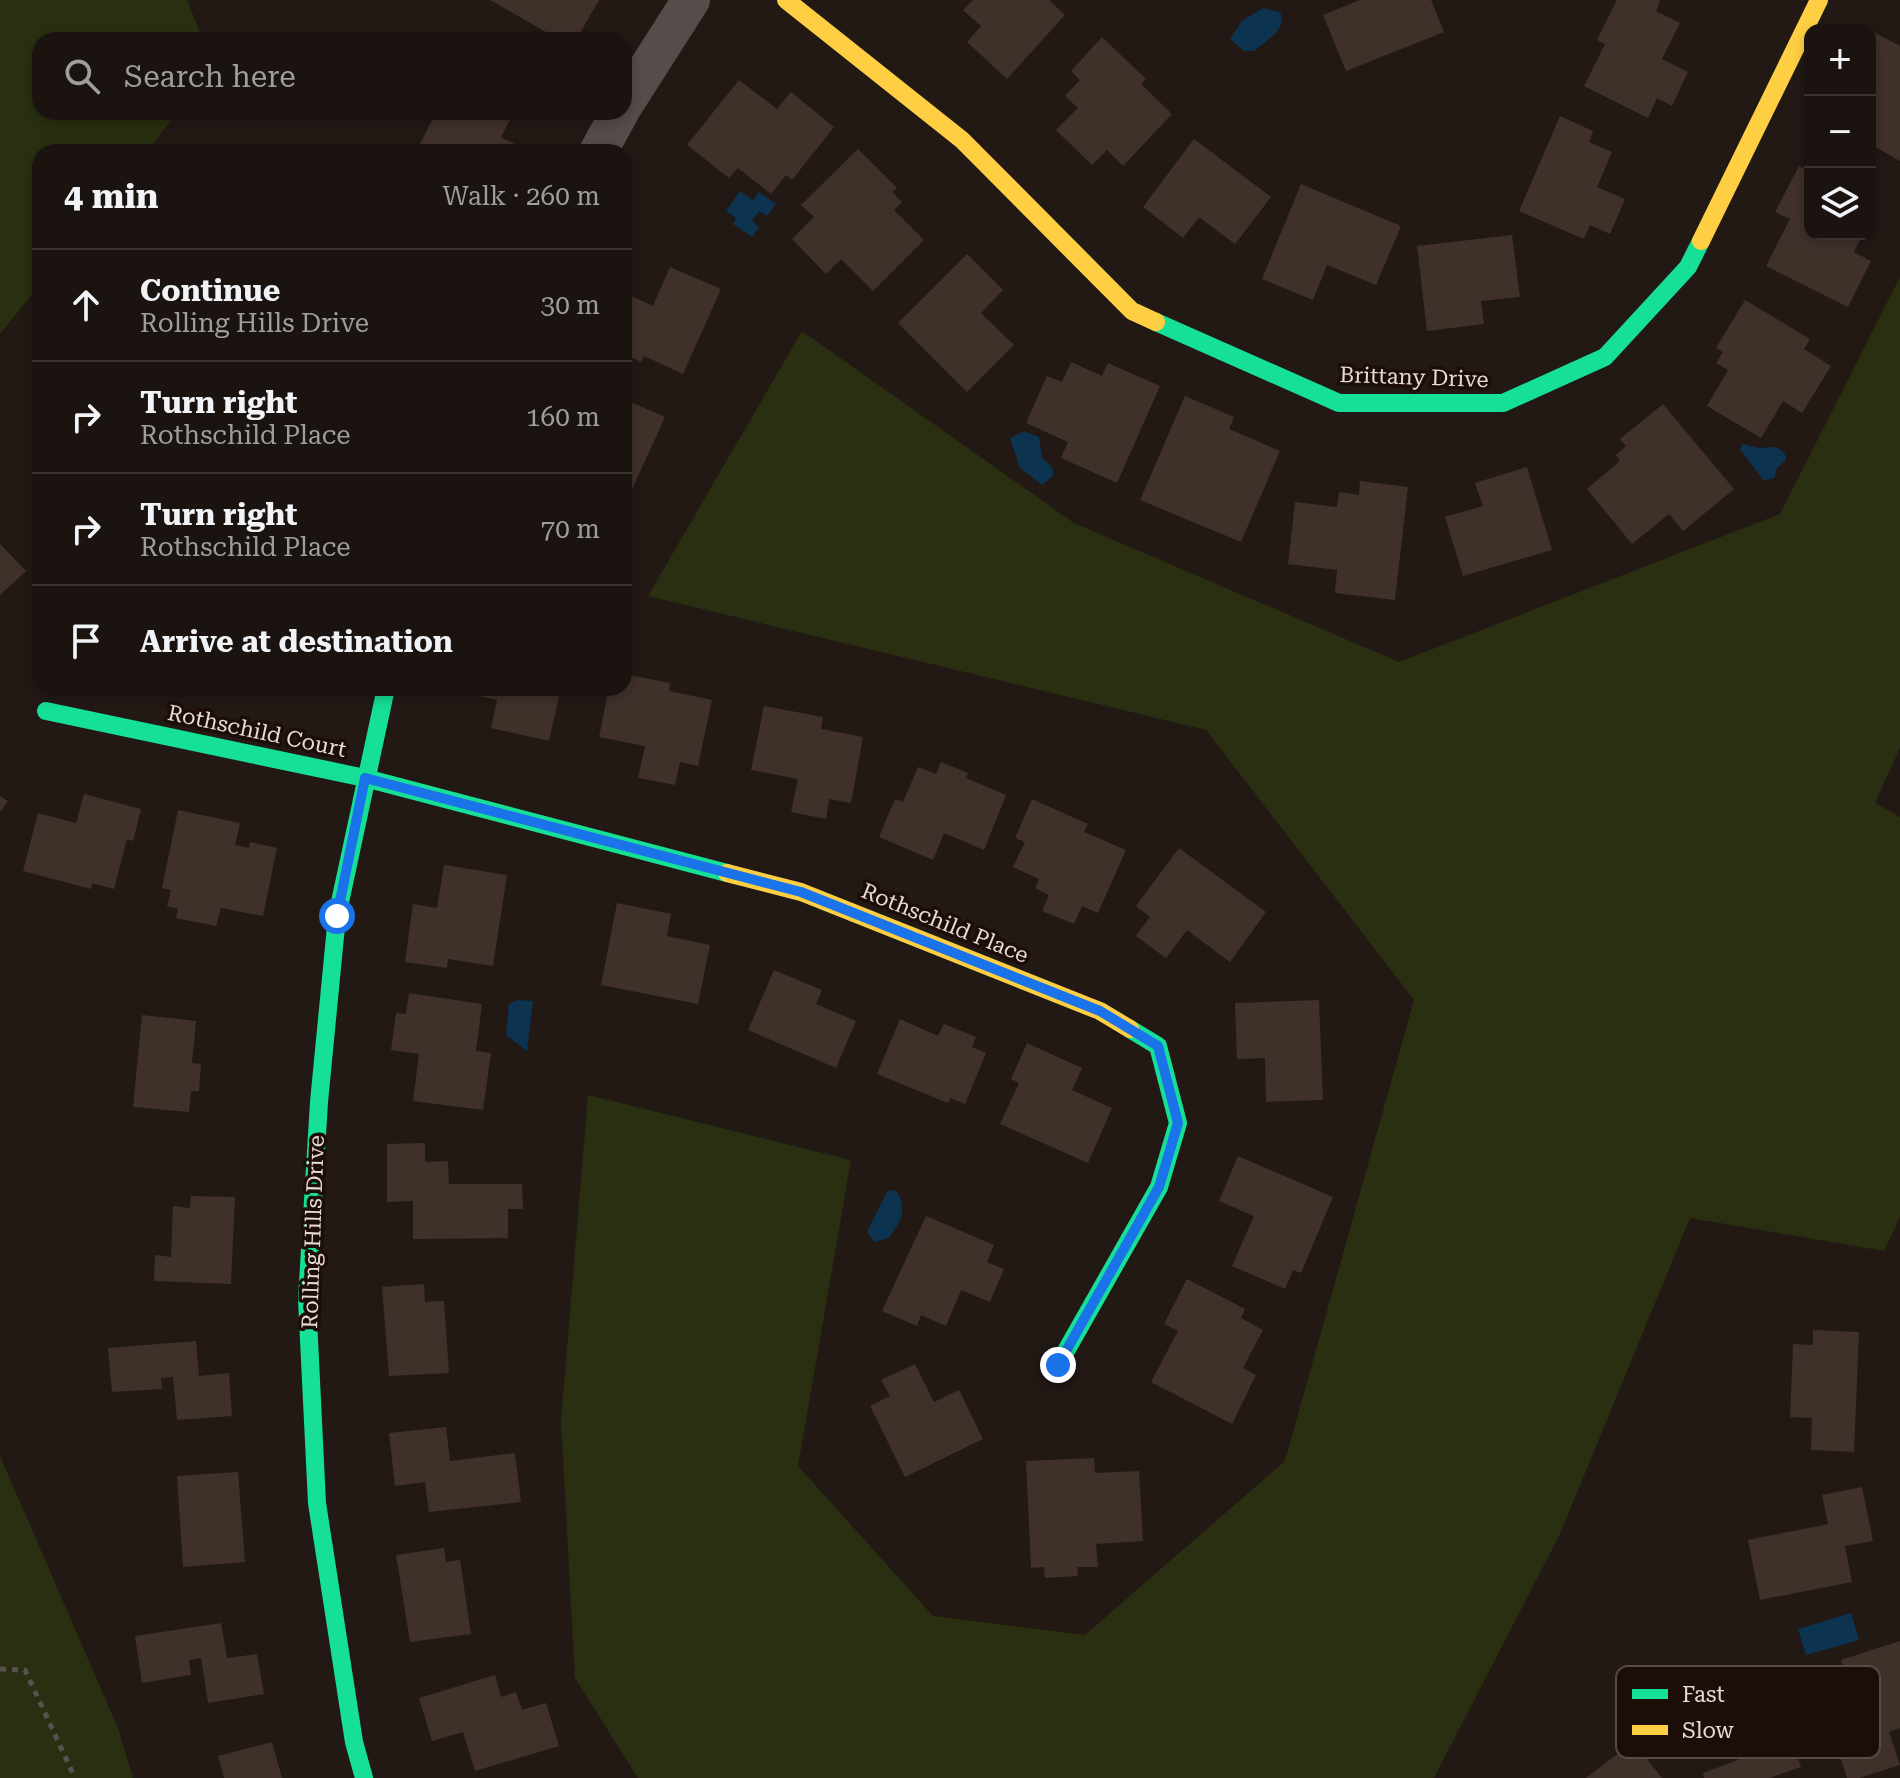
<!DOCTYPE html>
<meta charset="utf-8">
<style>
body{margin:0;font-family:"Roboto Serif",serif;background:#231c19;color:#f1f3f6}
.controls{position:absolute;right:24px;top:24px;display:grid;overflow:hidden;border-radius:16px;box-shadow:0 4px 12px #0003}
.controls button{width:72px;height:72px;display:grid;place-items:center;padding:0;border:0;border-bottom:2px solid #383230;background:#1a1310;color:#f1f3f6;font:40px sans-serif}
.stop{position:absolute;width:24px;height:24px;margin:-18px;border:6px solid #1a73e8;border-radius:50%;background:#fff}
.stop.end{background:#1a73e8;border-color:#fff;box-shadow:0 2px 8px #0008}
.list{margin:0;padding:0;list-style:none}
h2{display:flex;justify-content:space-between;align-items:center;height:104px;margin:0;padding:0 32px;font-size:34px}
h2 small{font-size:26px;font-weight:400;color:#9f9e9f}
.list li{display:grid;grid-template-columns:52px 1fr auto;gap:24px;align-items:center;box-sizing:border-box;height:112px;padding:0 32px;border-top:2px solid #383230}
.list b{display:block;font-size:30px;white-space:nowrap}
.list p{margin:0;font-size:26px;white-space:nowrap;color:#9f9e9f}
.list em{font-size:26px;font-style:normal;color:#9f9e9f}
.icon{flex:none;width:44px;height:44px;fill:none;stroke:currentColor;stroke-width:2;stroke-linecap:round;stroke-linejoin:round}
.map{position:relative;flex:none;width:1900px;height:1778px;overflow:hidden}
.search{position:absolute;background:#1a1310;box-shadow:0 4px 12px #0003;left:32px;top:32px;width:600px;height:88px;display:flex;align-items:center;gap:20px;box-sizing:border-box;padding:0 28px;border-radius:24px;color:#9f9e9f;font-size:30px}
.panel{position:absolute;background:#1a1310;box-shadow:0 4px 12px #0003;left:32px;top:144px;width:600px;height:552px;border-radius:24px}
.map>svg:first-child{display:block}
.green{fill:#292f10}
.water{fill:#0c3350}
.building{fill:#3f302a}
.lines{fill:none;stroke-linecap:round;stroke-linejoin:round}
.path{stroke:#595150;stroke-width:5;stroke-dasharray:6 6;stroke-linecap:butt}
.street{stroke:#564c4a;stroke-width:38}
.fast{stroke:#16e098;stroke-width:18}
.slow{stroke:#ffcf43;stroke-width:18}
.route{stroke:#1a73e8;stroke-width:10}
.labels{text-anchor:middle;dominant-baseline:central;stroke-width:7;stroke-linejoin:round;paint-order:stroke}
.street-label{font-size:22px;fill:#e6dad5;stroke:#1d0d08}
.key{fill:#1d0d08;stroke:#594a46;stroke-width:2}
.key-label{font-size:22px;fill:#e6dad5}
</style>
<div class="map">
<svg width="1900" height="1778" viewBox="0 0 1900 1778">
<rect width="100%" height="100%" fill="#221915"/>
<g class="green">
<path d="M0,0H187L203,40H40V112H178L146,152H40V284L0,334Z"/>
<path d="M1900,277V748L1875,803L1900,817V1217L1884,1251L1690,1218L1560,1534L1434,1778H638L575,1678L561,1421L588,1095L851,1160L798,1466L933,1616L1085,1635L1285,1461L1414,1000L1206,730L648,596L802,331L1074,523L1399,662L1780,514Z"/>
<path d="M0,1456L118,1728L133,1778H0Z"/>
</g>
<g class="water">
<path d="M1263,8L1280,12C1288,30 1266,40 1254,51H1244L1230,39L1242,21Z"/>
<path d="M740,191L753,200L759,192L776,204L767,216L759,211L752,221L759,227L752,237L733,224L736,218L726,211Z"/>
<path d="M1024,431L1039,437L1042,458L1052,467L1054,475L1042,485L1020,468L1010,438Z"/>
<path d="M1743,444L1758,448L1777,447L1785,454L1786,460L1776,469L1775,477L1764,481L1740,449Z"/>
<path d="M517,1000L533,1001L527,1051L506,1035L509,1004Z"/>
<path d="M888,1190L896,1191C908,1208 901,1223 888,1238L875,1242L867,1232Z"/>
<path d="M1851,1613L1859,1640L1806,1655L1798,1629Z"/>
</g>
<g class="building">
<path d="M490,0H599L576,40H560Z"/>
<path d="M973,0H1049L1065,15L1007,79L967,42L981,26L963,10Z"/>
<path d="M1360,0H1431L1444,32L1346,71L1323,15Z"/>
<path d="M1617,0H1658L1660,1L1656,11L1680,23L1662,59L1688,72L1672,106L1657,98L1648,118L1584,86L1605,44L1597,40Z"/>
<path d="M1870,30L1900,46V161L1870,144Z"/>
<path d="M1102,37L1146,79L1141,84L1172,114L1123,166L1107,150L1092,165L1056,130L1078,108L1065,96L1080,80L1071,71Z"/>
<path d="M739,80L777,109L791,92L834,127L792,180L786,175L771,194L738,168L729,178L687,145Z"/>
<path d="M436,112H514L501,137L517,145L513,152H416Z"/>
<path d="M1560,116L1593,131L1589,142L1612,152L1597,187L1625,199L1610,234L1590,225L1584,239L1519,211Z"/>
<path d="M1194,139L1271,197L1235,244L1199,217L1183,238L1143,207Z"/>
<path d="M858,149L897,188L892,192L902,202L894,210L924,240L873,291L841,259L826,274L792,239L814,217L801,205Z"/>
<path d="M1799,166L1810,172V234H1863L1854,252L1871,261L1848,307L1766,266L1790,219L1775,212Z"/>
<path d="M1301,184L1401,226L1376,285L1327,265L1313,300L1262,279Z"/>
<path d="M1870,202L1877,206L1870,220Z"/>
<path d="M1512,235L1520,297L1481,301L1484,324L1427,331L1417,246Z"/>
<path d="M967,254L1003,290L981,313L1014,345L967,392L898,323Z"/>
<path d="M670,267L721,289L683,374L644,356L641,362L624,354L627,294L653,306Z"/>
<path d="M1745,300L1810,339L1804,349L1831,366L1802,413L1783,401L1761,438L1707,406L1728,370L1716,363L1723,352L1716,348Z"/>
<path d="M1071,362L1102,376L1108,363L1160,386L1117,483L1061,458L1068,442L1026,423L1047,376L1062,382Z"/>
<path d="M1185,396L1234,417L1229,429L1280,451L1241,542L1140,500Z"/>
<path d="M624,399L665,417L624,507Z"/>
<path d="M1663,404L1734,489L1683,531L1669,514L1632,544L1587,489L1620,461L1616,455L1626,446L1620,439Z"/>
<path d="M1527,467L1552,550L1463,576L1445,517L1483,506L1475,483Z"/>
<path d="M1360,481L1408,487L1395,600L1335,593L1337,570L1288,564L1295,502L1337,507L1339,492L1359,495Z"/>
<path d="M0,544L26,571L0,595Z"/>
<path d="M624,674L670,683L669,691L712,700L698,766L680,762L675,785L638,778L645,746L599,737L609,688H624Z"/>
<path d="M461,688H561L549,741L491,728L497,700L460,692Z"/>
<path d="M764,706L823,717L821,729L863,737L851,803L829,799L826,819L791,812L798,779L751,770Z"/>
<path d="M941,762L968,773L966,778L1006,795L984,850L944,833L933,860L879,837L895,799L903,802L918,767L936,774Z"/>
<path d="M84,794L141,809L133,841L127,839L114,889L92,883L91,889L23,871L38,813L76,823Z"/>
<path d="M0,796L8,801L0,812Z"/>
<path d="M1032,799L1088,824L1084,832L1126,850L1098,913L1082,906L1074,924L1042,911L1049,895L1035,888L1039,879L1013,867L1025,842L1015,838Z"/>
<path d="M178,810L240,823L235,845L249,848L250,842L277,848L263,916L221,908L216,926L176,918L178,909L167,906L171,890L162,888Z"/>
<path d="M1179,848L1266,912L1230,962L1187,930L1166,958L1136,936L1150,917L1136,906Z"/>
<path d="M444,865L507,875L493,966L448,959L447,968L405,962L413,904L437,908Z"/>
<path d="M617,903L671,914L667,936L710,945L698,1004L601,985Z"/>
<path d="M774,970L822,990L816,1004L856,1021L836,1068L748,1030Z"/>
<path d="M409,993L482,1004L476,1051L491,1053L483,1110L413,1101L419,1054L391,1050L396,1013L406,1014Z"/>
<path d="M1319,1000L1323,1100L1266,1102L1265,1058L1237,1059L1235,1003Z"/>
<path d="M142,1015L196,1021L192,1063L201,1064L199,1091H191L189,1112L133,1107Z"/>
<path d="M900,1019L938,1036L944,1024L976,1037L972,1047L986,1053L965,1104L950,1098L948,1103L877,1074Z"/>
<path d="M1027,1043L1082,1068L1072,1090L1112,1108L1088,1163L1000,1124L1019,1083L1011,1079Z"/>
<path d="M425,1143V1162L448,1161L449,1184H522L523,1209H508V1238L413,1239V1201L387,1202V1144Z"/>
<path d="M1238,1156L1333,1197L1301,1273L1293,1270L1285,1289L1232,1266L1254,1216L1219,1201Z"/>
<path d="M191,1196L235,1197L231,1284L154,1281L155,1255L171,1257L173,1206L190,1208Z"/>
<path d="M926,1216L994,1245L987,1262L1004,1269L990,1302L961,1290L946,1326L921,1315L917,1326L882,1311Z"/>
<path d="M1187,1279L1245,1309L1241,1318L1263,1330L1243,1368L1256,1375L1232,1424L1151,1382L1178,1331L1164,1324Z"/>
<path d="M424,1284L425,1302L444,1301L449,1373L389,1376L382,1287Z"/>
<path d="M1813,1330L1859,1332L1854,1452L1811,1450L1812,1418L1790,1417L1793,1344L1813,1345Z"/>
<path d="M196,1341L199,1376L229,1373L232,1416L177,1420L173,1377L161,1378L162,1389L112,1392L108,1348Z"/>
<path d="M915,1364L934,1402L959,1390L983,1439L905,1477L870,1406L890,1396L881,1380Z"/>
<path d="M446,1427L450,1461L515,1453L521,1502L429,1512L425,1482L395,1486L389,1433Z"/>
<path d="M1094,1458L1095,1473L1139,1471L1143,1541L1096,1544L1098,1567H1077L1078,1576L1045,1578L1044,1567L1031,1568L1026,1461Z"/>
<path d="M238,1472L245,1562L183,1567L177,1476Z"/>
<path d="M1862,1487L1873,1541L1845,1546L1852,1582L1760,1600L1748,1540L1828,1524L1822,1495Z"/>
<path d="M444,1548L446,1562L460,1560L471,1634L410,1642L396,1555Z"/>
<path d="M221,1623L227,1658L257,1654L264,1694L208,1703L201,1658L189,1660L191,1675L142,1683L135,1636Z"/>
<path d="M1900,1641V1728L1889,1732L1900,1765L1859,1778H1847L1825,1710L1854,1701L1841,1660Z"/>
<path d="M495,1675L501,1697L516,1692L522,1710L546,1703L559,1746L475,1771L463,1732L432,1741L419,1698Z"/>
<path d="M1770,1680L1801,1767L1769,1778H1704L1703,1773L1738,1760L1716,1699Z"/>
<path d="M272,1742L282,1778H224L218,1756Z"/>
<path d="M1633,1742L1662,1778H1586Z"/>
</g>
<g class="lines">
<path class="path" d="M0,1669L25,1670L75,1778"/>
<g class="street">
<path d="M624,105L691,0"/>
<path d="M598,152L620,112"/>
</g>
<g class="fast">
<path d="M1156,322L1339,403H1503L1605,357L1688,267L1701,241"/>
<path d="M46,711L365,778L727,873"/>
<path d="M1058,1365L1159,1187L1178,1123L1158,1046L1130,1029"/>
<path d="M364,1778L354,1742L317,1503L307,1299L319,1102L337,916L386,688"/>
</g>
<g class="slow">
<path d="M786,0L962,140L1132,311L1156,322"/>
<path d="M1701,241L1819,0"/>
<path d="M727,873L801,892L1100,1011L1130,1029"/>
</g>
</g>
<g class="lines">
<path class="route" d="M337,916L365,778L801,892L1100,1011L1158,1046L1178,1123L1159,1187L1058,1365"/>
</g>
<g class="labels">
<g class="street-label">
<text transform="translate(1414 377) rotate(2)">Brittany Drive</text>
<text transform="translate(257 731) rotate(12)">Rothschild Court</text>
<text transform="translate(945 923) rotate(22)">Rothschild Place</text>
<text transform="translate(313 1232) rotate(-88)">Rolling Hills Drive</text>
</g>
</g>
<rect x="1616" y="1666" width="264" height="92" rx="12" class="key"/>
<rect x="1632" y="1689" width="36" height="10" fill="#16e098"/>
<rect x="1632" y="1725" width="36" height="10" fill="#ffcf43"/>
<g class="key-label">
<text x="1682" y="1702">Fast</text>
<text x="1682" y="1738">Slow</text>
</g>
</svg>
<div class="controls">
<button>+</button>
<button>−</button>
<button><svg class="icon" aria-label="layers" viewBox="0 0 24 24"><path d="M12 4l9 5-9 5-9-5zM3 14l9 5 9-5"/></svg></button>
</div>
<div class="stop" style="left:337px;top:916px"></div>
<div class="stop end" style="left:1058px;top:1365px"></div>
<div class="search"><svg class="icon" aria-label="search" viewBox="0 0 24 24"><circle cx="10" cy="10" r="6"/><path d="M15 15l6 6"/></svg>Search here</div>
<section class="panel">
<h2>4 min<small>Walk · 260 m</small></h2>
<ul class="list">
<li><svg class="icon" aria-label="ahead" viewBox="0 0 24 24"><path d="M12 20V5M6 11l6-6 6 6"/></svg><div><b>Continue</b><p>Rolling Hills Drive</p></div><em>30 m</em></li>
<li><svg class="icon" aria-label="right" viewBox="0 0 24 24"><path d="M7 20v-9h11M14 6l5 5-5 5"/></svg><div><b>Turn right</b><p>Rothschild Place</p></div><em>160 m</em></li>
<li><svg class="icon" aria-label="right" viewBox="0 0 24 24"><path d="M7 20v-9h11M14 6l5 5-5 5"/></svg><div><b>Turn right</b><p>Rothschild Place</p></div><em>70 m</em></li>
<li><svg class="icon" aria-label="arrive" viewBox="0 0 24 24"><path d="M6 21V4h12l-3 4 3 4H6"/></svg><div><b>Arrive at destination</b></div></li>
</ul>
</section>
</div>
